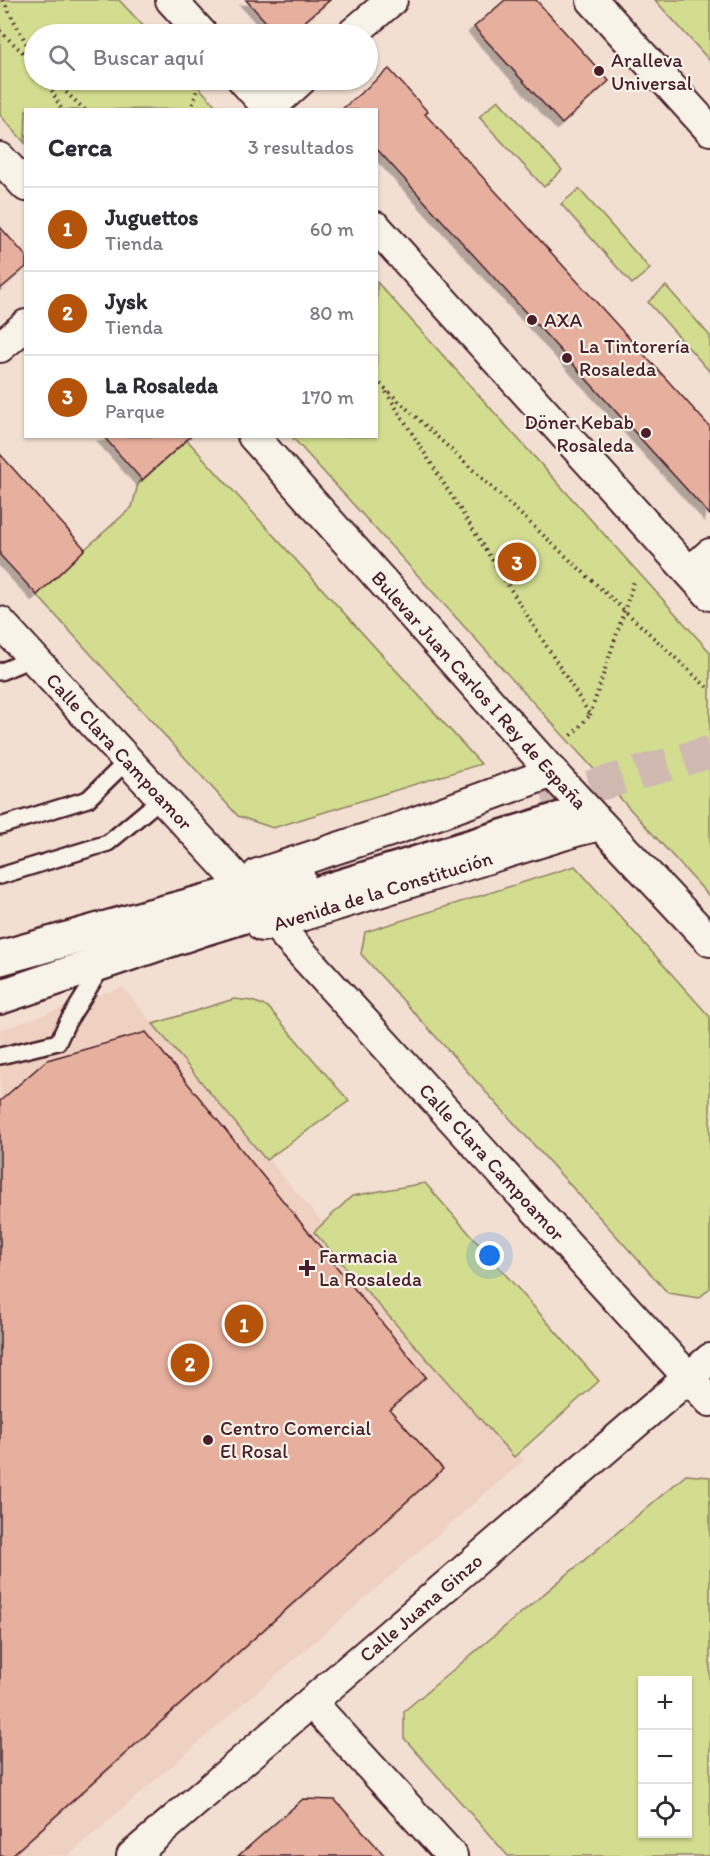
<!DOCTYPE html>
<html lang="es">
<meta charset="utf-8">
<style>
body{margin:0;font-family:Itim,sans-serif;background:#f2f2f3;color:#2b2b33}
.controls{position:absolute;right:18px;bottom:18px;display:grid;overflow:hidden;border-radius:0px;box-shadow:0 2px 4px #0004}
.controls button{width:54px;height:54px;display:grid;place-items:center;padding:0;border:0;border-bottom:2px solid #e1e1e2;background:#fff;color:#2b2b33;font:30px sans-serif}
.you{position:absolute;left:490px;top:1256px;width:21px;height:21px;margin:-15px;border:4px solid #fff;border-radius:50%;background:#1a73e8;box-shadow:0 0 0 9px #1a73e833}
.badge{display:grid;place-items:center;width:39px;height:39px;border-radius:50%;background:#b45309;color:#fff;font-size:20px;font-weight:700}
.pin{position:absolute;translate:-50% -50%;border:3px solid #fff;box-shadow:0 2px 6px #0006}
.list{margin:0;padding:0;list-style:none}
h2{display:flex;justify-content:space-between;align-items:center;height:78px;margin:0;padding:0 24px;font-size:26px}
h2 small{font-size:20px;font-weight:400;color:#7c7c81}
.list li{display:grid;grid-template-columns:39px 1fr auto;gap:18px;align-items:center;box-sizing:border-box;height:84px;padding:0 24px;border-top:2px solid #e1e1e2}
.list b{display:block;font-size:22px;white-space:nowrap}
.list p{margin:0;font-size:20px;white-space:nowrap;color:#7c7c81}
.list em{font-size:20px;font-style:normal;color:#7c7c81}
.icon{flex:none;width:33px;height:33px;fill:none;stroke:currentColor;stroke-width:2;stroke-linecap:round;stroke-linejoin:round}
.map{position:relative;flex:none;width:710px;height:1856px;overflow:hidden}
.search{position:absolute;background:#fff;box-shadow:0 2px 4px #0004;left:24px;top:24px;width:354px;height:66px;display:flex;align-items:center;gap:15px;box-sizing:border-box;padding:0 21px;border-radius:33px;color:#7c7c81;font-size:22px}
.panel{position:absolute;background:#fff;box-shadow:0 2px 4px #0004;left:24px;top:108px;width:354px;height:330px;border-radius:0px}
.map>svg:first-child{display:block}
.built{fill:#efd1c2}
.green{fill:#d2dd90;stroke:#8e7e5e;stroke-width:1.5;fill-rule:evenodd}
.building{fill:#e7b09e;stroke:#4a1f2b;stroke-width:1.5;filter:url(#shadow)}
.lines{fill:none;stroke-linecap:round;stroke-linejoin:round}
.tertiary-tunnel{stroke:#d0b9b1;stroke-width:33;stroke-dasharray:33 16;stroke-linecap:butt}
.service-casing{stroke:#4a1f2b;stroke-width:20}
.minor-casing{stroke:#4a1f2b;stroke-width:34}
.tertiary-casing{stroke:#4a1f2b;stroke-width:38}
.path{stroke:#4a1f2b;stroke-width:4;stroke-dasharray:1.5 4.5;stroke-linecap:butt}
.service{stroke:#f7f3e8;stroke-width:15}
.minor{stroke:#f7f3e8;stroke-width:30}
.tertiary{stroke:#f7f3e8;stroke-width:33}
.poi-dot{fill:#4a1f2b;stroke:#f7f3e8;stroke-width:2}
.labels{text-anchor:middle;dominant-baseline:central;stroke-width:4.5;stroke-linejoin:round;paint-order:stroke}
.poi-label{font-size:20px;fill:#4a1f2b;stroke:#f7f3e8;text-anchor:start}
.street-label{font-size:20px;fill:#4a1f2b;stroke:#f7f3e8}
</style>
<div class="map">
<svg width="710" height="1856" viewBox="0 0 710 1856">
<defs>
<filter id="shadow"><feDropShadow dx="-5.5" dy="5.5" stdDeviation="0" flood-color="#0004"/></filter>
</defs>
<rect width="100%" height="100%" fill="#f2dfd2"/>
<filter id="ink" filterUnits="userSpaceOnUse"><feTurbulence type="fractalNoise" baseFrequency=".0167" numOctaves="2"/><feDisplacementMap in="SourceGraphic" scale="12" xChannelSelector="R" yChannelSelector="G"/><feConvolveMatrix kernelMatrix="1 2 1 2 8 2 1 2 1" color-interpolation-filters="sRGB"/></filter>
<g filter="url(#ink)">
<path class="built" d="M122,987L524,1460L68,1856H0V1030Z"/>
<g class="green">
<path d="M0,0H119L151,34H34V80H192L219,109L26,110L25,143L0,115Z"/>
<path d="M655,0H710V61Z"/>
<path d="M498,100L562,170L544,187L479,117Z"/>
<path d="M579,189L650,269L632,284L561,204Z"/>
<path d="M377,282L710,652V897L292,437L376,436Z"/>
<path d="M666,286L710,336V372L648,302Z"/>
<path d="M187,440L481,764L273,828L238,816L37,595L85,549L132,507L138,484Z"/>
<path d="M575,866L710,1017V1288L699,1298L668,1293L361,954L365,932Z"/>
<path d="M234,999L252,1001L268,1007L349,1101L266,1160L153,1024Z"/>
<path d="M425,1183L599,1381L514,1457L314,1232L352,1196Z"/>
<path d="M686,1475L710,1477V1856H508L404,1738V1711ZM642,1680H688V1834H642Z"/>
</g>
<g class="building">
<path d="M246,0H330L290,34H277Z"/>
<path d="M505,0H536L609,81L562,124L474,27Z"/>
<path d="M389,69L428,112L425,114L710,427V515L376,148V110H341Z"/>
<path d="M0,227L26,256V267L0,289Z"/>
<path d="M103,436H191L142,480Z"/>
<path d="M0,454L85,549L37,595L0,555Z"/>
<path d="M146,1032L426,1377L390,1410L443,1469L11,1856H0V1101L47,1060Z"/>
<path d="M303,1799L335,1800L385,1856H238Z"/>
</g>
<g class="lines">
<path class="tertiary-tunnel" d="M543,801L710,752"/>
<g class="service-casing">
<g id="service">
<path d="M0,672L33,658"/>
<path d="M0,826L88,799L128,760"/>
<path d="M0,876L108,843L162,798"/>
<path d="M0,1056L58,1042L67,1023L102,967"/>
</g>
</g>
<g class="minor-casing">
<g id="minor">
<path d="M171,0L202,34"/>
<path d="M592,0L710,130"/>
<path d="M352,34L392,0"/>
<path d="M243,80L270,110"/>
<path d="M269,109L301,80"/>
<path d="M0,158L26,186"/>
<path d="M376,227L710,595"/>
<path d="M0,347L26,325"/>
<path id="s1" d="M253,436L560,781L710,941"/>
<path d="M690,572L710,554"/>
<path id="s2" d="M0,622L238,880"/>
<path d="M258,874L399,828L553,772"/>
<path id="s3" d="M275,924L710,1401"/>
<path id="s4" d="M262,926L275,924L576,831L601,825"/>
<path d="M311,1702L452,1856"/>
<path id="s5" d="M132,1856L710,1359"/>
</g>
</g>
<g class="tertiary-casing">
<g id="tertiary">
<path d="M0,958L143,918L298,877"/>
<path d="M0,997L202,929L561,819"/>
</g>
</g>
<g class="path">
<path d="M3,0L34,58"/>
<path d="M0,31L34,63"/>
<path d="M46,80L62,110"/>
<path d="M53,80L85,110"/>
<path d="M191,110L197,90"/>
<path d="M376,380L710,690"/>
<path d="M386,392L590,715L571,736"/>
<path d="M590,715L634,581"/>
</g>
<use href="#service" class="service"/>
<use href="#minor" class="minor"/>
<use href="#tertiary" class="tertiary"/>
</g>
</g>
<g class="poi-dot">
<circle cx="599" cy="71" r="6"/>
<circle cx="532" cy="320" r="6"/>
<circle cx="567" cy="358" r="6"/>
<circle cx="646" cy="433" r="6"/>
<path d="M304 1259h6v6h6v6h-6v6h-6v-6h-6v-6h6z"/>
<circle cx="208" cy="1440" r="6"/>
</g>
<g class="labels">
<g class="poi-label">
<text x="611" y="60">Aralleva<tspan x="611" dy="23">Universal</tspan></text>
<text x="544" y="320">AXA</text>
<text x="579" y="346">La Tintorería<tspan x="579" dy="23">Rosaleda</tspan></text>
<text x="634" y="422" text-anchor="end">Döner Kebab<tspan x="634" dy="23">Rosaleda</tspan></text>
<text x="319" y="1256">Farmacia<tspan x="319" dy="23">La Rosaleda</tspan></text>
<text x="220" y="1428">Centro Comercial<tspan x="220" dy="23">El Rosal</tspan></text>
</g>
<g class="street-label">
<text stroke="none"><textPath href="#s1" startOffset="340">Bulevar Juan Carlos I Rey de España</textPath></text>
<text stroke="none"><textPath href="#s2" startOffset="176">Calle Clara Campoamor</textPath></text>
<text stroke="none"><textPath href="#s4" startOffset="126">Avenida de la Constitución</textPath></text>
<text stroke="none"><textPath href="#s3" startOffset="322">Calle Clara Campoamor</textPath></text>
<text stroke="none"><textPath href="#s5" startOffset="381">Calle Juana Ginzo</textPath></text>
</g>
</g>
</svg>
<div class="controls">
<button>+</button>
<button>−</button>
<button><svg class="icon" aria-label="locate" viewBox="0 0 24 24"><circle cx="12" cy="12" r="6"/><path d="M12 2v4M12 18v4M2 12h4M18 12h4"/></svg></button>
</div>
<div class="you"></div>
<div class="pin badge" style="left:244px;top:1324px">1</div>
<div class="pin badge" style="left:190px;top:1363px">2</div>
<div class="pin badge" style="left:517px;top:562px">3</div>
<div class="search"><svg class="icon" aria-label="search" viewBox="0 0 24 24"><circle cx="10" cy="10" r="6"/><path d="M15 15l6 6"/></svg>Buscar aquí</div>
<section class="panel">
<h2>Cerca<small>3 resultados</small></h2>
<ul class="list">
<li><span class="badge">1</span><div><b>Juguettos</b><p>Tienda</p></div><em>60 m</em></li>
<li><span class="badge">2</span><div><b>Jysk</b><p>Tienda</p></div><em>80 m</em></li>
<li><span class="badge">3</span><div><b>La Rosaleda</b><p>Parque</p></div><em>170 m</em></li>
</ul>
</section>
</div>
